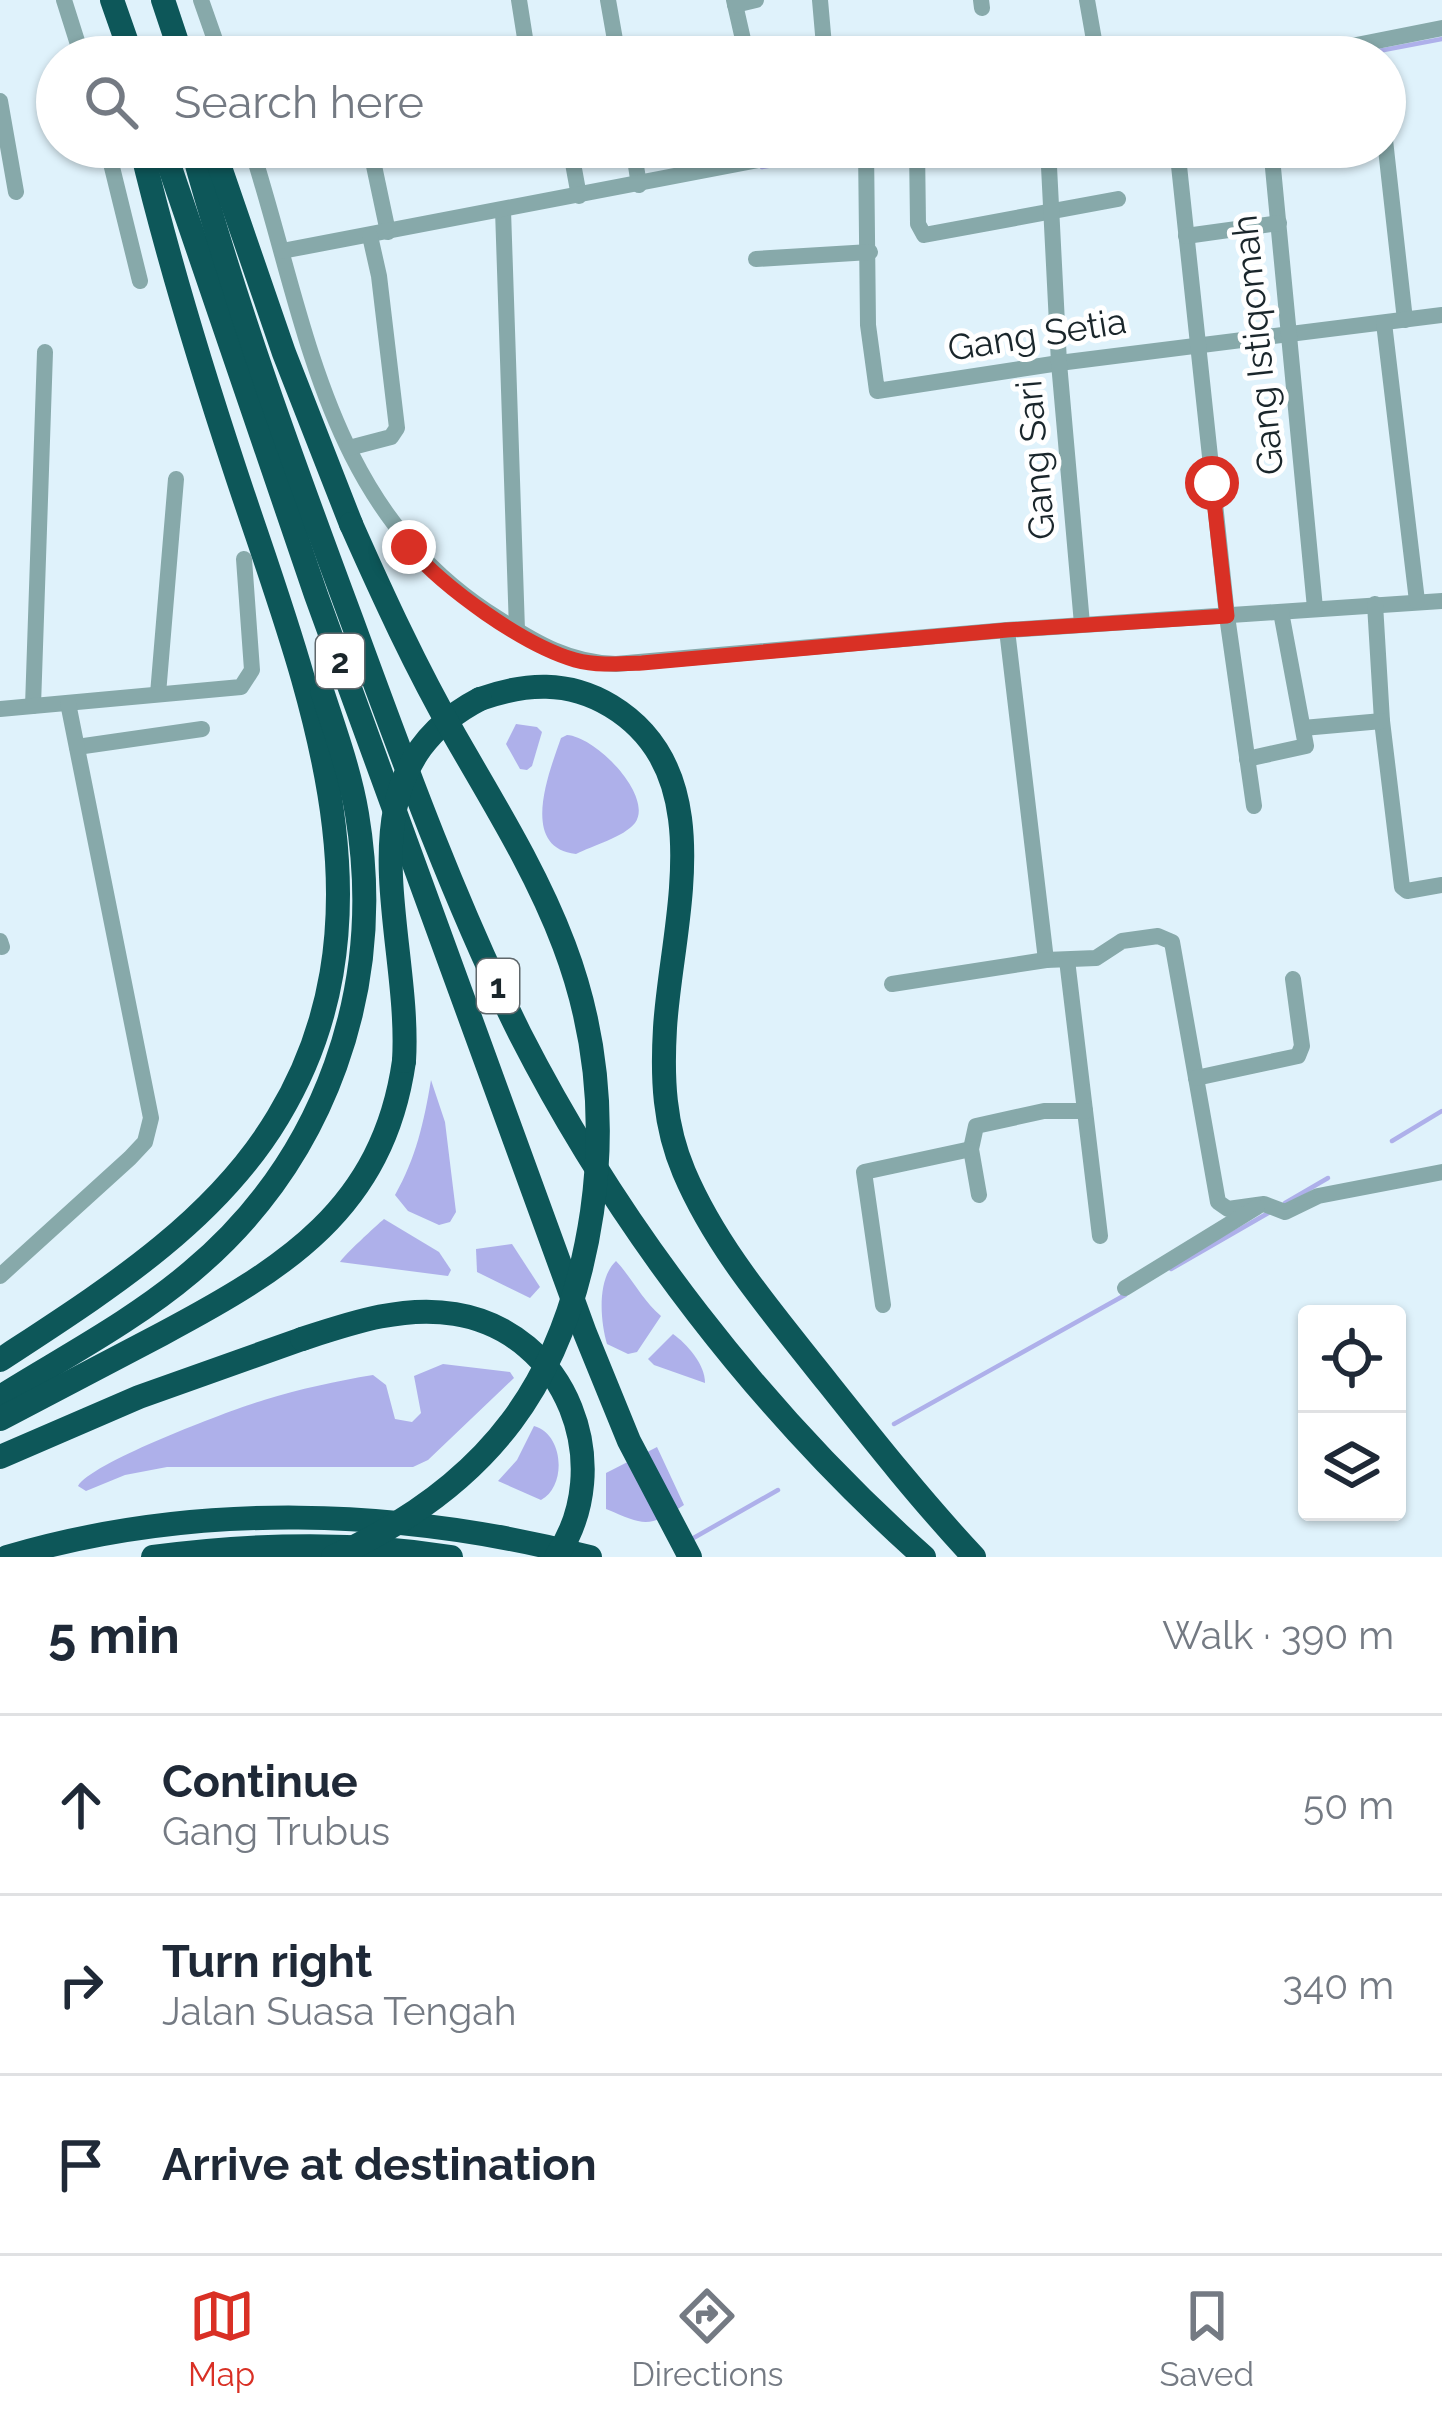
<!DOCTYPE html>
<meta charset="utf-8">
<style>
body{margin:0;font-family:Raleway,sans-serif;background:#f2f2f3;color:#1f2937}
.controls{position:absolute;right:36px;bottom:36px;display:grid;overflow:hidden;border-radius:12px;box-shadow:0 3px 9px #0004}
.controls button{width:108px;height:108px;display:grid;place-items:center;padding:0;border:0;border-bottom:3px solid #e0e1e3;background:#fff;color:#1f2937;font:60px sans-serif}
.stop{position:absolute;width:36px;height:36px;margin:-27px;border:9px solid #d93025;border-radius:50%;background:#fff}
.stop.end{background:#d93025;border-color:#fff;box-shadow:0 3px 12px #0008}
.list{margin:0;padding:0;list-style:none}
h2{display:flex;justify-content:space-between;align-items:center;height:156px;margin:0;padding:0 48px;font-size:51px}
h2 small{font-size:39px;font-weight:400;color:#747a83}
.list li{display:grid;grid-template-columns:78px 1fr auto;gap:36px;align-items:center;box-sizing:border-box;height:180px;padding:0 48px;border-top:3px solid #e0e1e3}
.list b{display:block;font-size:45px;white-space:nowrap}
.list p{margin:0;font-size:39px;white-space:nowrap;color:#747a83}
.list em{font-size:39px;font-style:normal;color:#747a83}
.icon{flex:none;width:66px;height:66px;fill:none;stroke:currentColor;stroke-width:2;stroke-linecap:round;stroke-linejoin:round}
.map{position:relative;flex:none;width:1442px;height:1557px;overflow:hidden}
.search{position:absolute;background:#fff;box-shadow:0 3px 9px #0004;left:36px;right:36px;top:36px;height:132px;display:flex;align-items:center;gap:30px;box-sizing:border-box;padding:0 42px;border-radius:66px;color:#747a83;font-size:45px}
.sheet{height:696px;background:#fff}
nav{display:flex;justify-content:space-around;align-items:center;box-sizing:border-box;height:168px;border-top:3px solid #e0e1e3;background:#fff;font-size:33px;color:#747a83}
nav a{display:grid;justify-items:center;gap:6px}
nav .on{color:#d93025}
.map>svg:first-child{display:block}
.water{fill:#aeb0ea}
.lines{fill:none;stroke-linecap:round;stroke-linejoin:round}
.stream{stroke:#aeb0ea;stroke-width:4.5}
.minor{stroke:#87a9aa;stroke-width:16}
.highway{stroke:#0d5759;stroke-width:24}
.highway-bridge{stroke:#0d5759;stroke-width:24}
.route{stroke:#d93025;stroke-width:15}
.labels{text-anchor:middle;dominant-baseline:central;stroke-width:10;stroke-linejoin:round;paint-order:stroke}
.shield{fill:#fff;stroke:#5f676b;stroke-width:3}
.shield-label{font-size:33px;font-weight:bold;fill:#1a262b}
.street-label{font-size:36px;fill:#1a262b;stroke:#fff}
</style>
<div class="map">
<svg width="1442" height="1557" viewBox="0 0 1442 1557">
<rect width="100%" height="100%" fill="#dff2fb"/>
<g class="water">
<path d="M516,724L537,727L542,732L532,766L527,770L520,769L506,744Z"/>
<path d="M567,735C597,737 654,797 635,823C624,837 592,846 576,854C518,848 550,770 561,738Z"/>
<path d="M431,1080L445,1122L456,1212L450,1222L439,1225L408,1211L395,1195C416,1158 424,1122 431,1080Z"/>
<path d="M384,1219L439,1252L451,1270L448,1276L340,1262C342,1257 377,1225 384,1219Z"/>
<path d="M512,1244L540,1287L530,1298L477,1272L476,1249Z"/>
<path d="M616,1261C632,1278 643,1301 661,1316L637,1352L628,1354L607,1344C600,1320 597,1279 616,1261Z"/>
<path d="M673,1334C687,1344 705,1364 705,1383L654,1365L648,1359Z"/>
<path d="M443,1364L510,1372L514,1378L428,1460L413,1467H167L125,1475L86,1491L78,1486C92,1462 231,1410 264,1400C300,1389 336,1381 373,1375L386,1385L395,1419L412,1422L421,1413L414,1376Z"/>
<path d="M534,1426C564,1434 567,1486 541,1500L498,1481L517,1460Z"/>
<path d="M657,1447L684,1505C647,1529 645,1525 606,1509V1473Z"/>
</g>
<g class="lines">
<g class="stream">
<path d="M1347,57L1442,39"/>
<path d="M762,167L874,147"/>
<path d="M1392,1141L1442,1111"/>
<path d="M1285,1203L1328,1178"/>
<path d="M1171,1269L1270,1212"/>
<path d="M894,1424L1125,1295"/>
<path d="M690,1540L778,1490"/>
</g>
<g class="minor">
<path d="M64,0L82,57"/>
<path d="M201,0L221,57"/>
<path d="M519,0L528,57"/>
<path d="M608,0L618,57"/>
<path d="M734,0L747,57"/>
<path d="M820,0L825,57"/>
<path d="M981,0L982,8"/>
<path d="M1087,0L1097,57"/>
<path d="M735,5L756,0"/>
<path d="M1296,57L1442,28"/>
<path d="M0,101L16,192"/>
<path d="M1385,140L1405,320"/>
<path d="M107,147L140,281"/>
<path d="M251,147C308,325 325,511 499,619C536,643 570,663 616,664L1007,630L1442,601"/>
<path d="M370,147L388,232"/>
<path d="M570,147L579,196"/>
<path d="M633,147L639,185"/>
<path d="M866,147L868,325L877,391L1059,363L1442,315"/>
<path d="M917,147L918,224L924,235L1118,199"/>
<path d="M1048,147L1059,363L1082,624"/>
<path d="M1177,147L1227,616L1254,806"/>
<path d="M1271,147L1315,608"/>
<path d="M503,210L517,630"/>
<path d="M1186,236L1279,223"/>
<path d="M282,251L826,147"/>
<path d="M756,259L870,252"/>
<path d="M1384,323L1417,601"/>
<path d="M349,448L391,437L397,428L379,276L370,236"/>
<path d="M1375,604L1382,721L1402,887L1407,891L1442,885"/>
<path d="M1007,630L1046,960L1096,958L1122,941L1158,936L1172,942L1218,1202L1228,1209L1264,1204L1285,1212L1318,1196L1442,1172"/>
<path d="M158,694L176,479"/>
<path d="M33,706L45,352"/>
<path d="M0,709L241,687L252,670L244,559"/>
<path d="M1303,728L1382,721"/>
<path d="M77,747L202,729"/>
<path d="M1247,759L1306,746L1281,612"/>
<path d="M0,941L2,947"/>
<path d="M1067,960L1100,1236"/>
<path d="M892,984L1046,960"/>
<path d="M1196,1078L1298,1056L1302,1046L1293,979"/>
<path d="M979,1195L971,1149L976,1126L1044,1111H1085"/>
<path d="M0,1276L130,1158L145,1142L151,1118L68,703"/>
<path d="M1125,1288L1257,1207"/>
<path d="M883,1305L864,1172L971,1149"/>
</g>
<g class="highway">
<path d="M112,0L132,57"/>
<path d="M163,0L182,57"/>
<path d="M163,147L316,595L585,1333L629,1441L690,1557"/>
<path d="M192,147C236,308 294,465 352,621C403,760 454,901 520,1034C619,1228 761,1412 924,1557"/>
<path d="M213,147L284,353L351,524"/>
<path d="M480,699C525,683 568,680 611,706C723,774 671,926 665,1028C662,1078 664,1125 684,1172C715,1245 767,1306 816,1368C867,1432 918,1497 974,1557"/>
<path d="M0,1360C102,1293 214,1224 278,1117C404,909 303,677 235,470C200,364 167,255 141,147"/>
<path d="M0,1397C64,1357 133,1321 191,1272C326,1159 386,987 357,814C350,772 335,731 322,691"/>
<path d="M0,1419C54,1391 108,1362 162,1334C284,1269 383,1209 404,1061"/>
<path d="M0,1457L139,1397L302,1339"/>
<path d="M7,1557C197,1501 400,1508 590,1557"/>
<path d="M153,1557C252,1544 353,1541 451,1557"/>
</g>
<g class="highway-bridge">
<path d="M404,1061C412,933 335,774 480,699"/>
<path d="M302,1339C351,1323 403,1305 455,1314C567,1332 618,1466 556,1557"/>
<path d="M333,1557C489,1486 567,1381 592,1212C605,1120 597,1032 564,945C536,871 494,804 455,736C416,668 383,596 351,524"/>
</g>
</g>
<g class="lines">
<path class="route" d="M409,547C444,588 523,645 575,660C597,666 620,664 642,663L1007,630L1227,616L1212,483"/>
</g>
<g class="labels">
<g class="shield">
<rect x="316" y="634" width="48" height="54" rx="9"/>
<rect x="477" y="959" width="42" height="54" rx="9"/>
</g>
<g class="shield-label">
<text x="340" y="661">2</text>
<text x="498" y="986">1</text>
</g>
<g class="street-label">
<text transform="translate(1037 334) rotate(-9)">Gang Setia</text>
<text transform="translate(1257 345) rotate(-96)">Gang Istiqomah</text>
<text transform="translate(1035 460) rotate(-95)">Gang Sari</text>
</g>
</g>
</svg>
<div class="controls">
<button><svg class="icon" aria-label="locate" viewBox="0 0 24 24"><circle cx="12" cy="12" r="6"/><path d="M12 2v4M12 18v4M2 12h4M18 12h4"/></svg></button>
<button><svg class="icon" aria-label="layers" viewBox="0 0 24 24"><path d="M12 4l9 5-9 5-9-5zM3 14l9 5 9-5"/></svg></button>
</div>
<div class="stop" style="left:1212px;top:483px"></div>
<div class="stop end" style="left:409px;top:547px"></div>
<div class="search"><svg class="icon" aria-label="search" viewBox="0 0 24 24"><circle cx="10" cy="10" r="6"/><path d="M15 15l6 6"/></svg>Search here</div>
</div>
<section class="sheet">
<h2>5 min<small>Walk · 390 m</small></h2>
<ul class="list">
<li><svg class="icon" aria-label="ahead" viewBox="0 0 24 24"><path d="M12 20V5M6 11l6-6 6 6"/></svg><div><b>Continue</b><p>Gang Trubus</p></div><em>50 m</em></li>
<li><svg class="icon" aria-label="right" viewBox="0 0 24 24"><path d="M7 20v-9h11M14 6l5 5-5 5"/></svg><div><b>Turn right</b><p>Jalan Suasa Tengah</p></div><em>340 m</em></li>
<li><svg class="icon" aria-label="arrive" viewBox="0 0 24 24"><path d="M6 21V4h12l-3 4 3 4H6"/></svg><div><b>Arrive at destination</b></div></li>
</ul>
</section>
<nav>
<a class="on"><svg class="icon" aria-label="map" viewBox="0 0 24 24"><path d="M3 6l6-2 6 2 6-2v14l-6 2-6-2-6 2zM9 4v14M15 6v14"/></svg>Map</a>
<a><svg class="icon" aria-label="directions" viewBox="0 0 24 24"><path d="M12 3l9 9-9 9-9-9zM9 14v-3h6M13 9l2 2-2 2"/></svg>Directions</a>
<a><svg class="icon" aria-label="saved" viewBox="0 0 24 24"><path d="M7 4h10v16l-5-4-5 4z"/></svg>Saved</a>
</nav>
